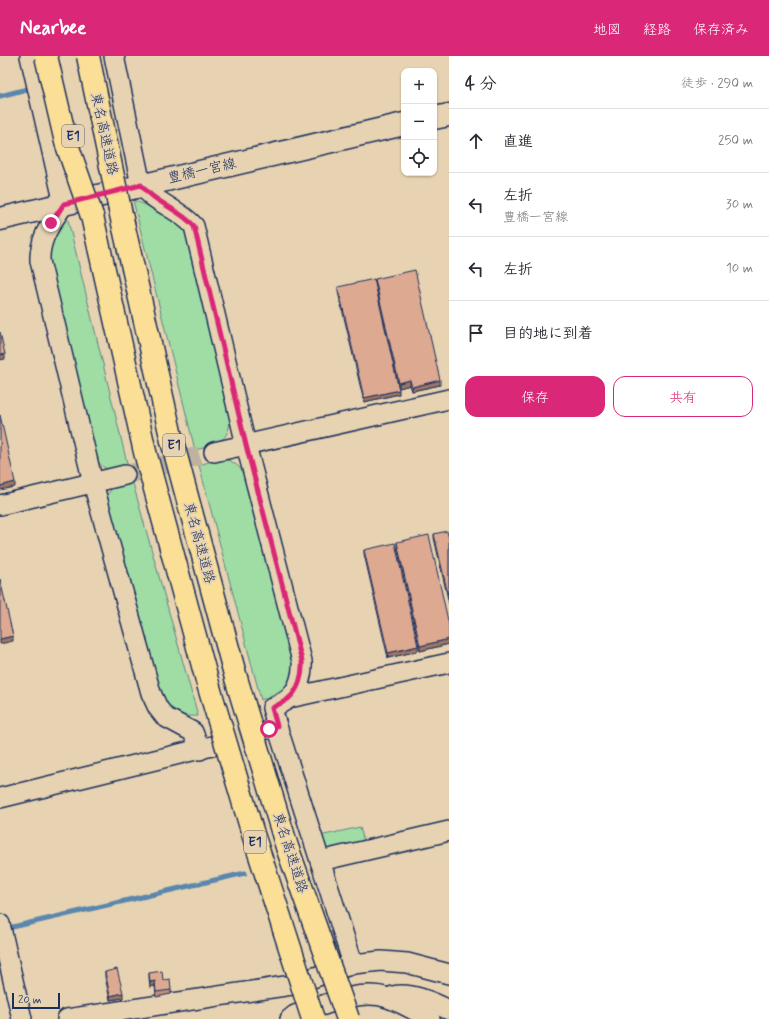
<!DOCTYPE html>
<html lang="ja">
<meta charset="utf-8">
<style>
body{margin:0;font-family:Mynerve,"Klee One",sans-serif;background:#f2f2f3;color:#2b2b33}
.controls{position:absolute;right:12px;top:12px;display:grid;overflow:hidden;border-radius:8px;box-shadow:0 1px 3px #0004}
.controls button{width:36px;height:36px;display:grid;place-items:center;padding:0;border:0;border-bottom:1px solid #e1e1e2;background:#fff;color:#2b2b33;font:20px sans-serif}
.scale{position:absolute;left:12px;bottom:10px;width:48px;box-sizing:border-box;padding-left:4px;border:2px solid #1b2f5e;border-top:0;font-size:11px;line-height:14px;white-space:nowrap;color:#1b2f5e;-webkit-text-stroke:3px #e7d3b1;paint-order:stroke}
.stop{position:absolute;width:12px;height:12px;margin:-9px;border:3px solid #db2777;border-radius:50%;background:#fff}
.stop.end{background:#db2777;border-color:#fff;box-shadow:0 1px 4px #0008}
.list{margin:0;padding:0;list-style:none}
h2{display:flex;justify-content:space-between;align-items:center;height:52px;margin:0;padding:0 16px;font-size:17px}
h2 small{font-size:13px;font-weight:400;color:#7c7c81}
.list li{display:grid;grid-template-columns:26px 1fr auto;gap:12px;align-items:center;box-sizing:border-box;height:64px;padding:0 16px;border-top:1px solid #e1e1e2}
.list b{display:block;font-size:15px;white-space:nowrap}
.list p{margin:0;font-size:13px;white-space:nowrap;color:#7c7c81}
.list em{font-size:13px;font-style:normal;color:#7c7c81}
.actions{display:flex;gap:8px;padding:12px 16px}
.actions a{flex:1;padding:9px 0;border:1px solid #db2777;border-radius:12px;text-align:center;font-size:14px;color:#db2777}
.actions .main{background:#db2777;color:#fff}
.icon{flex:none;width:22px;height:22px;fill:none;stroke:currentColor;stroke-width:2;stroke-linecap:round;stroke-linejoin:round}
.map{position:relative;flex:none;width:449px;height:963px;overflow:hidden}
header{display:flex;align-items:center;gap:24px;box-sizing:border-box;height:56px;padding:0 20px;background:#db2777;color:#fff}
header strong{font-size:19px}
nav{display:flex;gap:22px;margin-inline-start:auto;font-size:14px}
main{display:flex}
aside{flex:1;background:#fff}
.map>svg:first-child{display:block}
.green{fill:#9fdda5;stroke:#5d8682}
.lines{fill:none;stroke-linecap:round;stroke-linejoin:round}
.stream{stroke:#5a87ae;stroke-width:5}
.minor-tunnel{stroke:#beb2a0;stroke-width:19;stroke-dasharray:19 10;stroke-linecap:butt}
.minor-casing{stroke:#1b2f5e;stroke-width:22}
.secondary-casing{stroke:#1b2f5e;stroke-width:25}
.motorway-casing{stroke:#1b2f5e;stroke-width:25}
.minor{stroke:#e7d3b1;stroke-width:19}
.secondary{stroke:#e7d3b1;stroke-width:22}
.motorway{stroke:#fbdf96;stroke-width:22}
.motorway-bridge-casing{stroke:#1b2f5e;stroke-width:25;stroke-linecap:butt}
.motorway-bridge{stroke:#fbdf96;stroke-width:22}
.wall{fill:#be917d;stroke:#1b2f5e}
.shaded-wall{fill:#9b7666;stroke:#1b2f5e}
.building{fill:#dda991;stroke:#1b2f5e}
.route{stroke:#db2777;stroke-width:5}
.labels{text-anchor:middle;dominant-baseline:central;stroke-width:4;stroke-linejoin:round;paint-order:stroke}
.shield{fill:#e7d3b1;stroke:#586077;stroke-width:1}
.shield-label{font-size:13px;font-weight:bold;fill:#1b2f5e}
.street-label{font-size:14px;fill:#1b2f5e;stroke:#e7d3b1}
</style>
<header>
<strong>Nearbee</strong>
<nav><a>地図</a><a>経路</a><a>保存済み</a></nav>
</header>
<main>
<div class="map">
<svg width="449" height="963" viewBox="0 0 449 963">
<rect width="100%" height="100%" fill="#e7d3b1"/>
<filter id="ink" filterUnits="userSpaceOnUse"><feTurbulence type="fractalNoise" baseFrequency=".025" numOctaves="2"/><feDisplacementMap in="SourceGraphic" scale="8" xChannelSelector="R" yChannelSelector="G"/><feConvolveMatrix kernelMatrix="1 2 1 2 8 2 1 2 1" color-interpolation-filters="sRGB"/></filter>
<g filter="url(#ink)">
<g class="green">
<path d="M133,144C155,153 179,159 188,183L230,361C230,386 216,389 195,394Z"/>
<path d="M66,156L128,411C113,414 104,417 96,402L46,195Z"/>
<path d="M219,403C232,403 240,410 246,421L295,606C291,631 283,634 261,644L199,409Z"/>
<path d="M132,424L198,660C175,661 172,656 158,637L107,446V439L114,430Z"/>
<path d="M360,771L364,786L325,796L320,780Z"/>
</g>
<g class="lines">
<g class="stream">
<path d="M0,40L31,32"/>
<path d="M4,873L245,817"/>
</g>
<g class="minor-tunnel">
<path d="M125,419L214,396"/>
<path d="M212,690L267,673"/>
</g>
<g class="minor-casing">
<g id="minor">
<path d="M30,0L64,148C52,166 39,182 40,205L93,427L151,637L158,652L165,661L193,676L200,694"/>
<path d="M114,0L141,129C156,148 178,152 194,170L246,389L302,605C303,618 299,633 289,642C285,646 277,649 272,652L277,670L269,673"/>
<path d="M214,396L449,343"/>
<path d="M0,449L125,419"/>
<path d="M289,642L449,607"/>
<path d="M277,670L353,908"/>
<path d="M0,742L212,690"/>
<path d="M320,805L449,775"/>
<path d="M0,868L22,963"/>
<path d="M393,940C411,936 433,946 449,954"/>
<path d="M67,963L292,929L353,908L381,905L407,907L449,918"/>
<path d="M290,963L295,959C323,950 359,932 388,942C403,947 417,956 430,963"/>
</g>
</g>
<g class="secondary-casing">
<g id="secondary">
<path d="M434,62L449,59"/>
<path d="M0,163L404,68"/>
</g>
</g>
<g class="motorway-casing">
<g id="motorway">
<path d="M120,154L172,385L236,622"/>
<path d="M92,160L145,396L208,628"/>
</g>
</g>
<use href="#minor" class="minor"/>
<use href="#secondary" class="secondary"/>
<use href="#motorway" class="motorway"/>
<g class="motorway-bridge-casing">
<g id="motorway-bridge">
<path d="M46,0L66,86L92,160"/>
<path d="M88,0L120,154"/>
<path d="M236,622L287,791L348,963"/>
<path d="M208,628L253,778L313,963"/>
</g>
</g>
<use href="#motorway-bridge" class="motorway-bridge"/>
</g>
<g class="wall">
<path d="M375,223L440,329L412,335L410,329L399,332L375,227Z"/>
<path d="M338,231L399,338L364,346L338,236Z"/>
<path d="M434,478L449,483V548L434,482Z"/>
<path d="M397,486L449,569V588L420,595L397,491Z"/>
<path d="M364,494L418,595L388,602L364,498Z"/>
<path d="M105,916L123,942L110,944L105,921Z"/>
<path d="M149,917L163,924L171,934V938L156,941L155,930L150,931L149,922Z"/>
</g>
<g class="shaded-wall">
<path d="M5,298V303L0,304V299Z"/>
<path d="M410,324V329L399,332V327Z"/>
<path d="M440,324V329L412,335V331Z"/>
<path d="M399,334V338L364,346V342Z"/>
<path d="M15,426V431L0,434V430Z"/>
<path d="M13,580V585L0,588V583Z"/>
<path d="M449,583V588L420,595V590Z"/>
<path d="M418,590V595L388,602V597Z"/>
<path d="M155,925V930L150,931V926Z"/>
<path d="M123,937V942L110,944V940Z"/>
</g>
<g class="building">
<path d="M415,214L440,324L412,331L410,324L399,327L375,223Z"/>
<path d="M374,223L399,334L364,342L338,231Z"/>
<path d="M0,276L5,298L0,299Z"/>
<path d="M0,359L15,426L0,430Z"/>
<path d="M447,475L449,483V543L434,478Z"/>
<path d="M429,479L449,569V583L420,590L397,486Z"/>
<path d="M395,487L418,590L388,597L364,494Z"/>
<path d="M0,523L13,580L0,583Z"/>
<path d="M117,913L123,937L110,940L105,916Z"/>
<path d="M162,915L163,924L170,923L171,934L156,936L155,925L150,926L149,917Z"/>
</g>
</g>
<g class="lines" filter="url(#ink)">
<path class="route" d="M51,167L64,148L141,129C156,148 178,152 194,170L246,389L302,605C303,618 299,634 288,643C284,646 277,649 272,652L277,670L269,673"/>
</g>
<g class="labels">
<g class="shield">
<rect x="62" y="69" width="22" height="22" rx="3"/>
<rect x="163" y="378" width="22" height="22" rx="3"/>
<rect x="244" y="775" width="22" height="22" rx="3"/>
</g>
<g class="shield-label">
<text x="73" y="80">E1</text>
<text x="174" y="389">E1</text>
<text x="255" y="786">E1</text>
</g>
<g class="street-label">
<text transform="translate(104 78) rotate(78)">東名高速道路</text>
<text transform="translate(202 115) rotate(-13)">豊橋一宮線</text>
<text transform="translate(199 487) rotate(75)">東名高速道路</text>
<text transform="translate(290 797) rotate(72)">東名高速道路</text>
</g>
</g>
</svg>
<div class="controls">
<button>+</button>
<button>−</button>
<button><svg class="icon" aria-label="locate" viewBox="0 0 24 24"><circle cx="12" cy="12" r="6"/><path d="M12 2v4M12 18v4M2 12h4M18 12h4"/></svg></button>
</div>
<div class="scale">20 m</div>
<div class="stop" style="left:269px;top:673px"></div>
<div class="stop end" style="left:51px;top:167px"></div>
</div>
<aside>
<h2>4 分<small>徒歩 · 290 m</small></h2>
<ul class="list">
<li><svg class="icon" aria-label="ahead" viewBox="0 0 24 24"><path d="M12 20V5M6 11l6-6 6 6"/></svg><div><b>直進</b></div><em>250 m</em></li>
<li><svg class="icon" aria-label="left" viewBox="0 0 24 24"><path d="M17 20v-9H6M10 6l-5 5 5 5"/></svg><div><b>左折</b><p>豊橋一宮線</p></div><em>30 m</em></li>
<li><svg class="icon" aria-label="left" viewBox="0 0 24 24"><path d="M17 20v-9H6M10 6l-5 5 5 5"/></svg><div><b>左折</b></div><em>10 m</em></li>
<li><svg class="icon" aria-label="arrive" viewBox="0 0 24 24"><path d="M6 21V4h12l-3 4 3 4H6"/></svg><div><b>目的地に到着</b></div></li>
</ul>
<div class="actions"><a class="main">保存</a><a>共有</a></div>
</aside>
</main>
